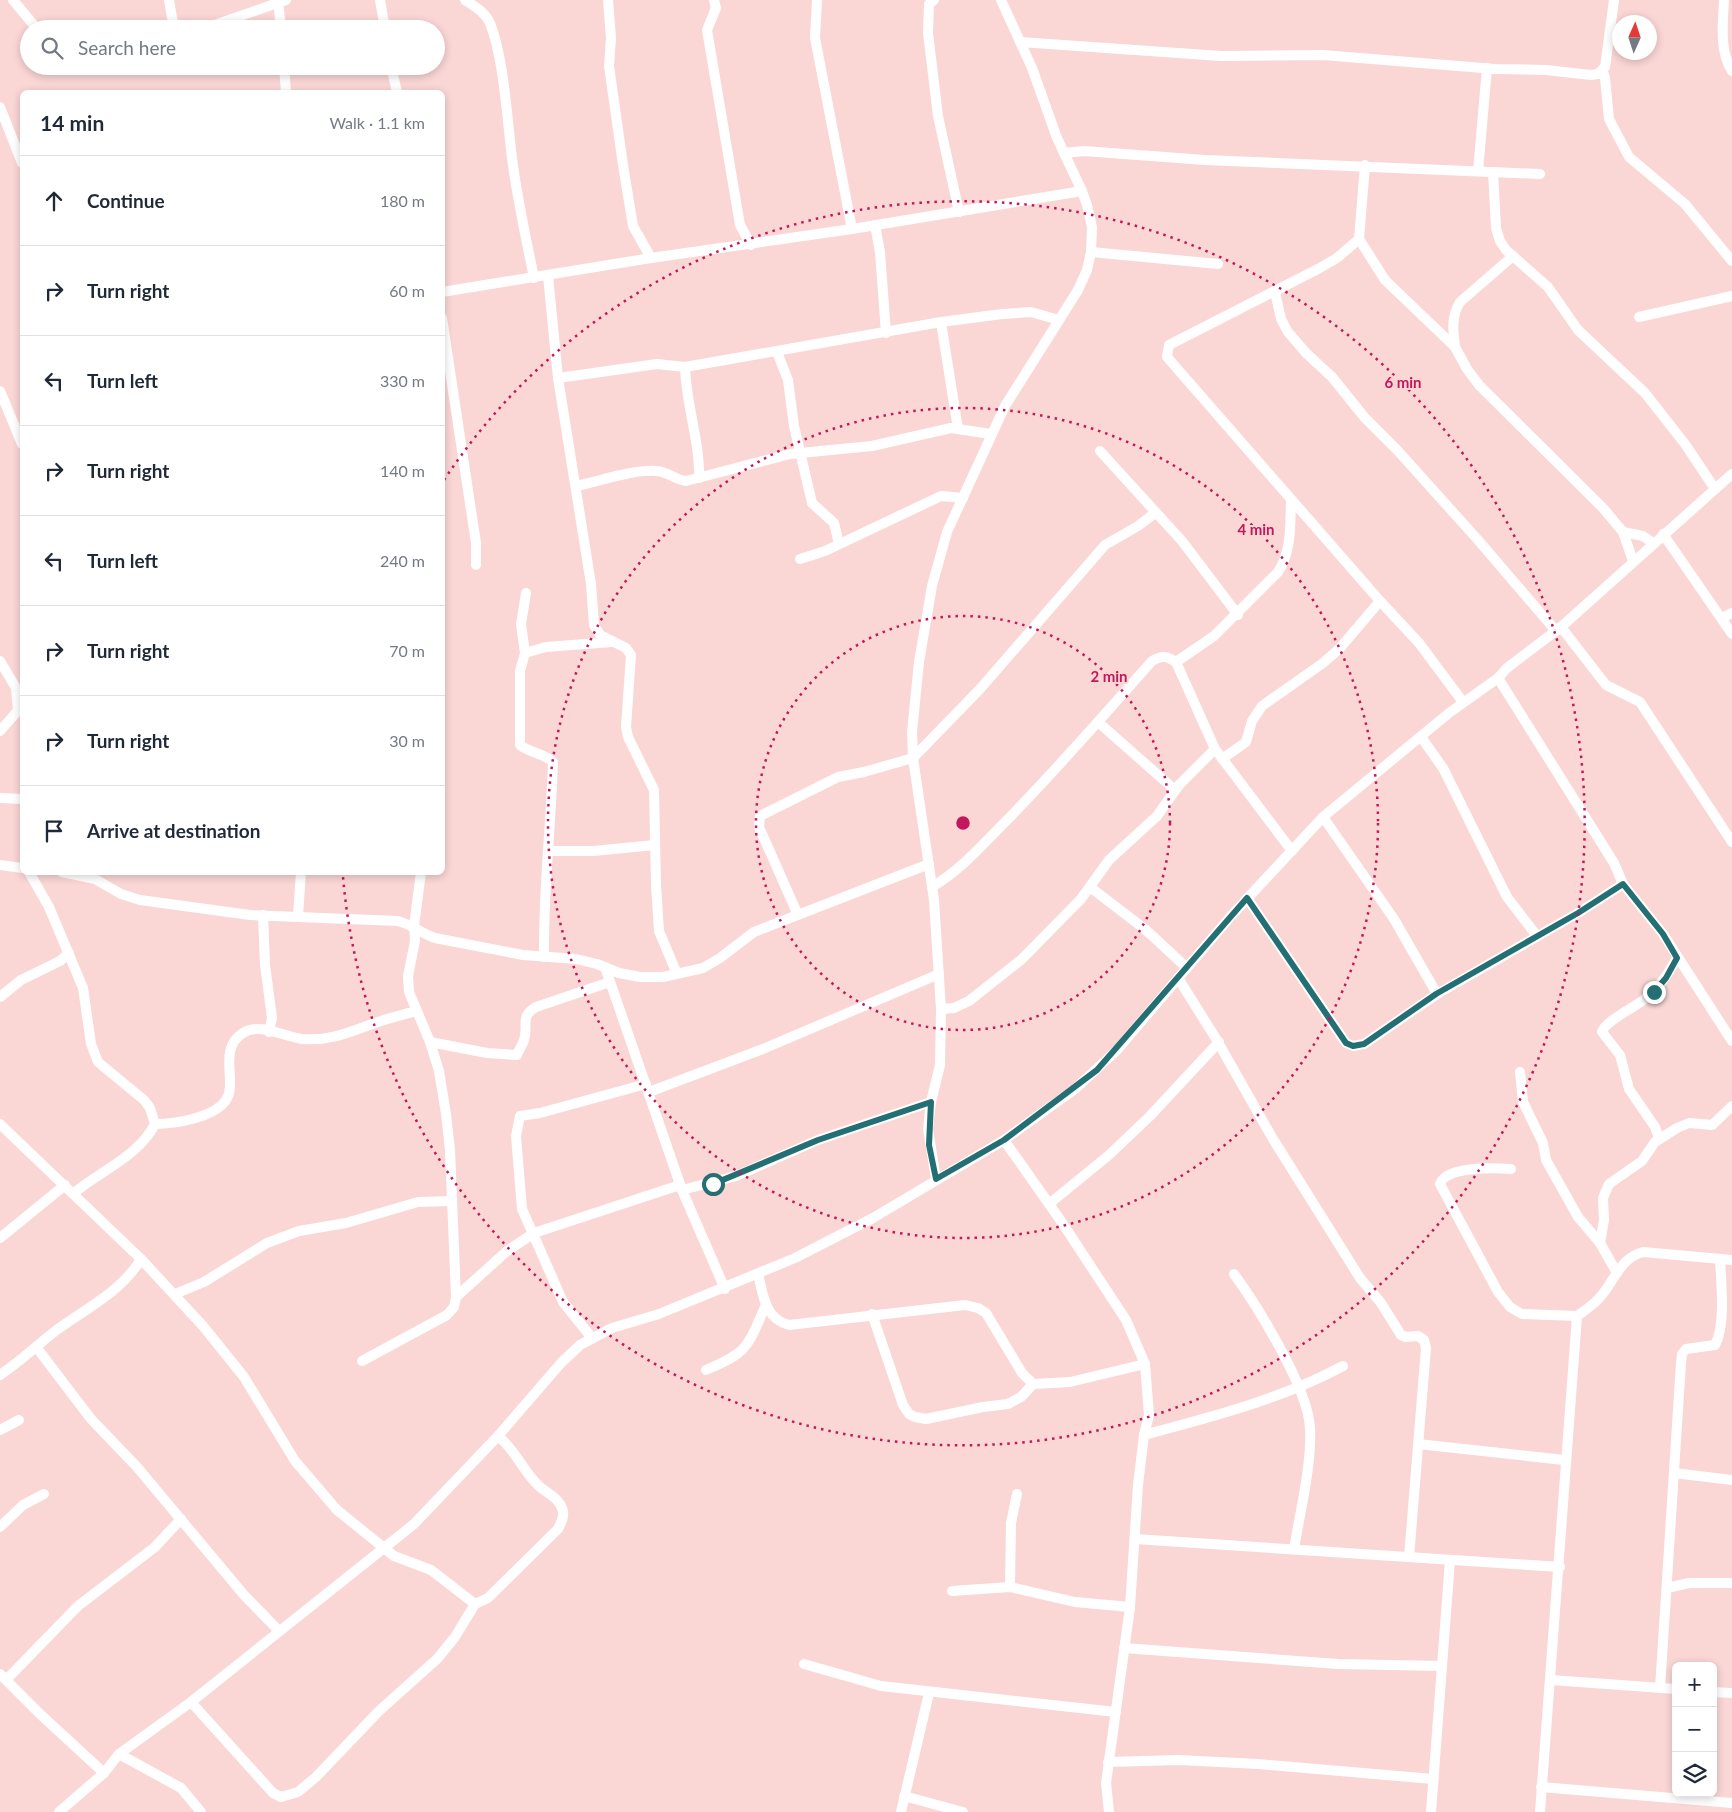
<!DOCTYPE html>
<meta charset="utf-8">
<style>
body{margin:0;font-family:Lato,sans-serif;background:#f6f6f7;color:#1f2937}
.controls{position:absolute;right:15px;bottom:15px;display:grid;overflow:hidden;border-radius:8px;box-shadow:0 2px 8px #0003}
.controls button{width:45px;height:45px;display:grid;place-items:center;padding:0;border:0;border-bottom:1px solid #e0e1e3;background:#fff;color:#1f2937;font:25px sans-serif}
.compass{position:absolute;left:1612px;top:15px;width:45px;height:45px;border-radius:50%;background:#fff;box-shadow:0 2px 8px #0003;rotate:3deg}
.stop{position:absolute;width:15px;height:15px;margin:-11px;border:4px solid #246f73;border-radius:50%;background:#fff}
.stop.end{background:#246f73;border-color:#fff;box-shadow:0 1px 5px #0008}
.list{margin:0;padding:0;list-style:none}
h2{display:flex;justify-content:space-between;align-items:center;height:65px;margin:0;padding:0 20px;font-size:21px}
h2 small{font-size:16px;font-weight:400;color:#747a83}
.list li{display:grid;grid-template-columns:32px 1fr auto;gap:15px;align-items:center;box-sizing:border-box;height:90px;padding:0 20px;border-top:1px solid #e0e1e3}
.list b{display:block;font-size:19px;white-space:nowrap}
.list em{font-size:16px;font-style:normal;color:#747a83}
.icon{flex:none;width:28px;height:28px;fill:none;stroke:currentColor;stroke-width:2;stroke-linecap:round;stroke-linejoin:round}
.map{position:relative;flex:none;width:1732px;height:1812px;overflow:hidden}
.search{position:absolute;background:#fff;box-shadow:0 2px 8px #0003;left:20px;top:20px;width:425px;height:55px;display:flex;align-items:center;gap:12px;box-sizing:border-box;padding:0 18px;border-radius:28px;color:#747a83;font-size:19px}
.panel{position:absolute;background:#fff;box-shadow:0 2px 8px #0003;left:20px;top:90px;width:425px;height:785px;border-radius:8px}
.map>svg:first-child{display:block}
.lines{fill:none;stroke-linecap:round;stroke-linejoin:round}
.minor{stroke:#fff;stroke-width:10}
.route{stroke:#246f73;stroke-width:6}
.ring{fill:none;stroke:#c2185b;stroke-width:2.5;stroke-dasharray:2.5 5}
.centre{fill:#c2185b;stroke:#fad6d5;stroke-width:2.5}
.ring-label{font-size:15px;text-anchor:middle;font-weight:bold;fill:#c2185b;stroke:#fad6d5;stroke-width:4;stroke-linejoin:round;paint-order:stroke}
</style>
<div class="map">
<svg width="1732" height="1812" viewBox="0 0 1732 1812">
<rect width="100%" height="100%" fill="#fad6d5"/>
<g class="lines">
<g class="minor">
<path d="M13,0L37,29"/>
<path d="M169,0L174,29"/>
<path d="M278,0L281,29"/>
<path d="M380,0L385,29"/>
<path d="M465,0C474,6 485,12 490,23C504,59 507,118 512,158C517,198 526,238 534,278"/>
<path d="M608,0L611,38L609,66L623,165L633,226L651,258"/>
<path d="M714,0L716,8L707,30L740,225L751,245"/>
<path d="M817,0L815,38L852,229"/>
<path d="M934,0L929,4L928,33L938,116L959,212"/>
<path d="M1724,0C1723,23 1719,51 1732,71"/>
<path d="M203,29L286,0"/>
<path d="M1020,42L1221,56L1323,55L1495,69L1546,70L1591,75L1598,74L1605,67L1614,0"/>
<path d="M75,66L78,68L89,66"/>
<path d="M284,66L286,92"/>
<path d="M391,66L397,92"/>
<path d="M1603,72L1605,78L1609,119L1629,157L1685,204L1732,261"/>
<path d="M0,107L22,163"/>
<path d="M1064,153L1084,151L1205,160L1540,174"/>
<path d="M1365,165L1359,239L1337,258L1318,269L1169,345L1167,357L1380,601L1419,643L1463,702"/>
<path d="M1478,171L1487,68"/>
<path d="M1493,172L1496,228L1500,241L1506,250L1548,287L1578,330L1645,393L1685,444L1715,489"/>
<path d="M875,225L880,252L886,333"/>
<path d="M1359,239L1385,280L1455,347L1467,369L1479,385L1603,508L1623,532L1633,561"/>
<path d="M1091,252L1218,264"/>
<path d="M548,276L558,378L591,584L594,625L600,635L626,648L631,655L626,727L628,737L654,790L656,885L659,931L677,974"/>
<path d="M442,292L651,258L852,229L1082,191"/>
<path d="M1275,292L1281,319L1288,332L1306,353L1332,377L1365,418L1398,451L1478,540L1556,631"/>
<path d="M1639,317L1732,296"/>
<path d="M442,318L476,543V565"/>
<path d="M941,322L958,429"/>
<path d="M1455,347C1453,330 1451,317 1460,302L1513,256"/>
<path d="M777,352L788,380L794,426L812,503L834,523L839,544"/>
<path d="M685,367C686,405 700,441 699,478"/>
<path d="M558,378L657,364L685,367L941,322L1002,314L1031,312L1059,320"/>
<path d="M0,391L22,444"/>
<path d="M1100,451L1182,541L1238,615"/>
<path d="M576,486C600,481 634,469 657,471C669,472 675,480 686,481L790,454L872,446L951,428L991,434"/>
<path d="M1623,532L1643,536L1653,543"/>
<path d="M1663,534L1732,634"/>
<path d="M800,559L825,551L941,496L963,498"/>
<path d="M526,593L521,624L525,653L520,671V745C530,753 543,753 553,762C551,827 543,892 544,957"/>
<path d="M1722,618L1732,613"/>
<path d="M1561,627L1606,685L1640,702L1732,842"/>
<path d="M525,653L546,647L612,642"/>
<path d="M0,661L16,688L18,710"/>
<path d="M1176,662L1214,636L1278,572C1292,550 1290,526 1291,500"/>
<path d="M1498,678L1614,863L1623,884L1663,934L1732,1041"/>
<path d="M1098,722L1175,790"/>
<path d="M0,731L22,706"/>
<path d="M1421,737L1443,768L1507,897L1537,936"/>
<path d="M1222,759L1246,742L1252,721L1262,706L1323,663L1340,648L1380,601"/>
<path d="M0,798L22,799"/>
<path d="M1323,817L1394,919L1437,994"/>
<path d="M548,851H593L655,845"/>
<path d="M0,865L22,868"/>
<path d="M29,872L49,907L83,988L91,1044L98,1062L144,1100L150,1108L155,1124C139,1156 100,1171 74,1193"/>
<path d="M62,872L95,879L121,894L140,900L250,915L398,921C412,925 421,933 435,938L523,955L576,959L597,964L619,973L640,977H663L703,968L720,958L754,932L929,864"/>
<path d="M932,887C962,869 984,843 1008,819C1058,768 1105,714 1152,661C1162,655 1167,656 1176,662L1215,749L1292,851"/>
<path d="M1090,887L1146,930L1187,968"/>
<path d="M1247,898L1346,1043L1353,1046L1364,1044L1437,994L1578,913L1623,884"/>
<path d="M263,915L265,965L272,1018L269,1032"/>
<path d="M798,915L759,827L760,816L838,777L864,772L913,758L980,689L1105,545L1138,526L1155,513"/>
<path d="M298,916L301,872"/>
<path d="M605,967L682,1190L725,1289"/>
<path d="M1178,978L1215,1037L1273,1139L1360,1278L1381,1303L1401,1335L1406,1337L1418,1336L1424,1340L1426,1348L1409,1557"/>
<path d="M0,997L21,980L60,961L69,953"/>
<path d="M941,1009L954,1008L969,1001L1022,959L1081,899L1109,860L1157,816L1179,785L1215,749"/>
<path d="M430,1042L487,1053L517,1055C519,1049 523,1045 524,1040C529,1025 519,1017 536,1007L610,982"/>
<path d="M1520,1072L1523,1102L1543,1143L1546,1160L1578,1217L1600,1243L1617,1273"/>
<path d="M649,1092L763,1049L939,974"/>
<path d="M0,1124L141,1259L203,1326L244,1377L295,1461L337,1510L394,1556L431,1570L475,1604"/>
<path d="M155,1124C174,1124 214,1118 226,1100C238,1083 217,1049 243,1033C259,1022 285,1037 302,1039C331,1041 350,1032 375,1023C389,1018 402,1015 416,1011"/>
<path d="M1659,1138L1655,1127L1629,1089L1620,1055L1602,1032C1604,1022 1633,1008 1642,1001C1658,990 1668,974 1677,958"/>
<path d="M1004,1140L1061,1221L1126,1320L1145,1364L1149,1415L1144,1435L1138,1485L1130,1607L1106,1783L1109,1812"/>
<path d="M1511,1169C1495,1168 1446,1166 1440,1184L1498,1292L1510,1307L1522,1314L1577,1316C1585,1310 1594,1305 1601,1296C1615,1280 1620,1258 1643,1252L1732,1260"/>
<path d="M936,1179L928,1129L931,1102L940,1065L941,1009L934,900L913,758L912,732L919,662L932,586L947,532L1005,406L1078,290L1087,270L1091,252L1092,227L1087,205L1082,191L1057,138L1032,68L1001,0"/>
<path d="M682,1190L736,1176L818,1140L931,1102"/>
<path d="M1049,1204L1109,1155L1150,1116L1219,1042"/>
<path d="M0,1238L65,1185"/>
<path d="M1600,1243L1604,1220L1603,1198L1609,1184L1642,1161L1655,1142L1677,1128L1689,1123L1712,1125L1732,1106"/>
<path d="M758,1274C763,1295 765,1319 789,1325L965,1305L978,1308L986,1313L1022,1373L1033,1384L1070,1382L1145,1364"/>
<path d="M1234,1274C1258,1307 1308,1388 1310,1428C1312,1464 1300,1512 1294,1549"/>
<path d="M175,1294L204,1282L267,1243L299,1231L346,1223L418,1202L452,1201"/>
<path d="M456,1297L507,1251L534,1233L680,1185"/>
<path d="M872,1314L903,1405L909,1414L915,1417L926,1419L983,1407L1008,1404L1021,1397L1033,1384"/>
<path d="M592,1338L563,1302L522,1209L516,1136L520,1116L540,1113L646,1084"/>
<path d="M37,1348L91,1419L137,1467L244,1595L279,1631"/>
<path d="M362,1361L447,1315L454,1307L456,1297L450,1150L446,1114L439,1071L430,1042L409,992L408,976L415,941L414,926L421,872"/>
<path d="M706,1370C748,1352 747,1348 765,1307"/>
<path d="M0,1375C21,1361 38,1344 58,1329C87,1308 122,1291 141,1259"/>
<path d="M0,1430L19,1420"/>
<path d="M1144,1435C1211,1417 1282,1399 1343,1366"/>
<path d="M1418,1444L1564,1460"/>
<path d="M1674,1473L1732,1480"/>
<path d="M0,1527L23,1505L44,1494"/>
<path d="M1135,1539L1560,1567"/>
<path d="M1010,1587L1011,1523L1017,1494"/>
<path d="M1667,1588L1689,1583H1732"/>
<path d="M952,1591L1010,1587L1075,1602L1130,1607"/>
<path d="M1124,1648L1338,1664L1442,1666"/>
<path d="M804,1664L881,1686L1116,1712"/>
<path d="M0,1674L40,1714L104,1773"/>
<path d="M6,1680L78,1606L155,1547L181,1519"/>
<path d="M1551,1680L1676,1689"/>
<path d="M1660,1688L1681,1363L1682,1354L1686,1349L1715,1345C1726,1325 1721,1282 1720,1259"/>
<path d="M1713,1692L1732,1693"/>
<path d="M191,1702L273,1793L281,1797L298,1792L316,1777L379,1711L437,1659L455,1637L475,1604L488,1598L558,1529C561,1523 564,1518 563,1511C560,1499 549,1494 540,1487C523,1472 516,1450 498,1436"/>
<path d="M119,1754L181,1788L201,1812"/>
<path d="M1108,1762L1179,1760L1258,1764L1433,1779"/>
<path d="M1541,1787L1732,1803"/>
<path d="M904,1796L963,1812"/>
<path d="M59,1812L104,1773L119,1754L191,1702L414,1524L498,1436L561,1363L580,1345L612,1328L659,1314L795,1258L873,1218L1004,1140L1075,1089L1117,1050L1231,916L1323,817L1449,713L1498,678L1507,668L1561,627L1732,474"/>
<path d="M901,1812L929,1693"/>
<path d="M1431,1812L1450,1560"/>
<path d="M1540,1812L1577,1316"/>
</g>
</g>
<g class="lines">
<path class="route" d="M713,1184L818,1140L931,1102L929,1145L936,1179L1004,1140L1097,1070L1247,898L1346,1043L1353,1046L1364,1044L1436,994L1578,913L1623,884L1663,934L1677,958L1666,978L1654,992"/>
</g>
<g class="ring">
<circle cx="963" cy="823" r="207"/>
<circle cx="963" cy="823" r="415"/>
<path d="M444 480A622 622 0 1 1 343 877"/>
</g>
<circle cx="963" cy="823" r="8" class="centre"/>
<g class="ring-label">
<text x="1403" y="388">6 min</text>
<text x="1256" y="535">4 min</text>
<text x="1109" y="682">2 min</text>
</g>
</svg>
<div class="controls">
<button>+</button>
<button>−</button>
<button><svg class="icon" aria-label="layers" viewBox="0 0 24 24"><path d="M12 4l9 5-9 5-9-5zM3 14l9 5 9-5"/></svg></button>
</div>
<svg class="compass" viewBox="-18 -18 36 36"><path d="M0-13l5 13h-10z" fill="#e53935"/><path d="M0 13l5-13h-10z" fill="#747a83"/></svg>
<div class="stop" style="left:713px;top:1184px"></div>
<div class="stop end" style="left:1654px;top:992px"></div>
<div class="search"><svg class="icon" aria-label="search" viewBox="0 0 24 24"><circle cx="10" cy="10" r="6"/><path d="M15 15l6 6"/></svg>Search here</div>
<section class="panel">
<h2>14 min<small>Walk · 1.1 km</small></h2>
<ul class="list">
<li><svg class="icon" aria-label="ahead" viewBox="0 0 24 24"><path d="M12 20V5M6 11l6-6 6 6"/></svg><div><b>Continue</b></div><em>180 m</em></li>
<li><svg class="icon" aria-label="right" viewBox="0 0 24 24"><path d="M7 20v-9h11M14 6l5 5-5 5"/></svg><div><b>Turn right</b></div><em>60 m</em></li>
<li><svg class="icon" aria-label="left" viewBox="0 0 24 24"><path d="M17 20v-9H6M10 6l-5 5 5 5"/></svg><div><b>Turn left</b></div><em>330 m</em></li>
<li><svg class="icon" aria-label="right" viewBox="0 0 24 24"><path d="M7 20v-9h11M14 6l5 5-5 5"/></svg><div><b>Turn right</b></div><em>140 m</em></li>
<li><svg class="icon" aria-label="left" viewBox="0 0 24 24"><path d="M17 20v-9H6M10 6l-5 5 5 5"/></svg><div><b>Turn left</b></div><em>240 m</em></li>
<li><svg class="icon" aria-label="right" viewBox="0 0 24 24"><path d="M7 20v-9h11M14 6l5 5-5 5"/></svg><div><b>Turn right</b></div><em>70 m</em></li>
<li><svg class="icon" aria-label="right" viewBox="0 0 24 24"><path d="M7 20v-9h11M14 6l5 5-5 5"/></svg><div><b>Turn right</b></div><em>30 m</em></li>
<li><svg class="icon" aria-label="arrive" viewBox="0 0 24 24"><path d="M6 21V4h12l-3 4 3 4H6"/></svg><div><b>Arrive at destination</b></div></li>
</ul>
</section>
</div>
